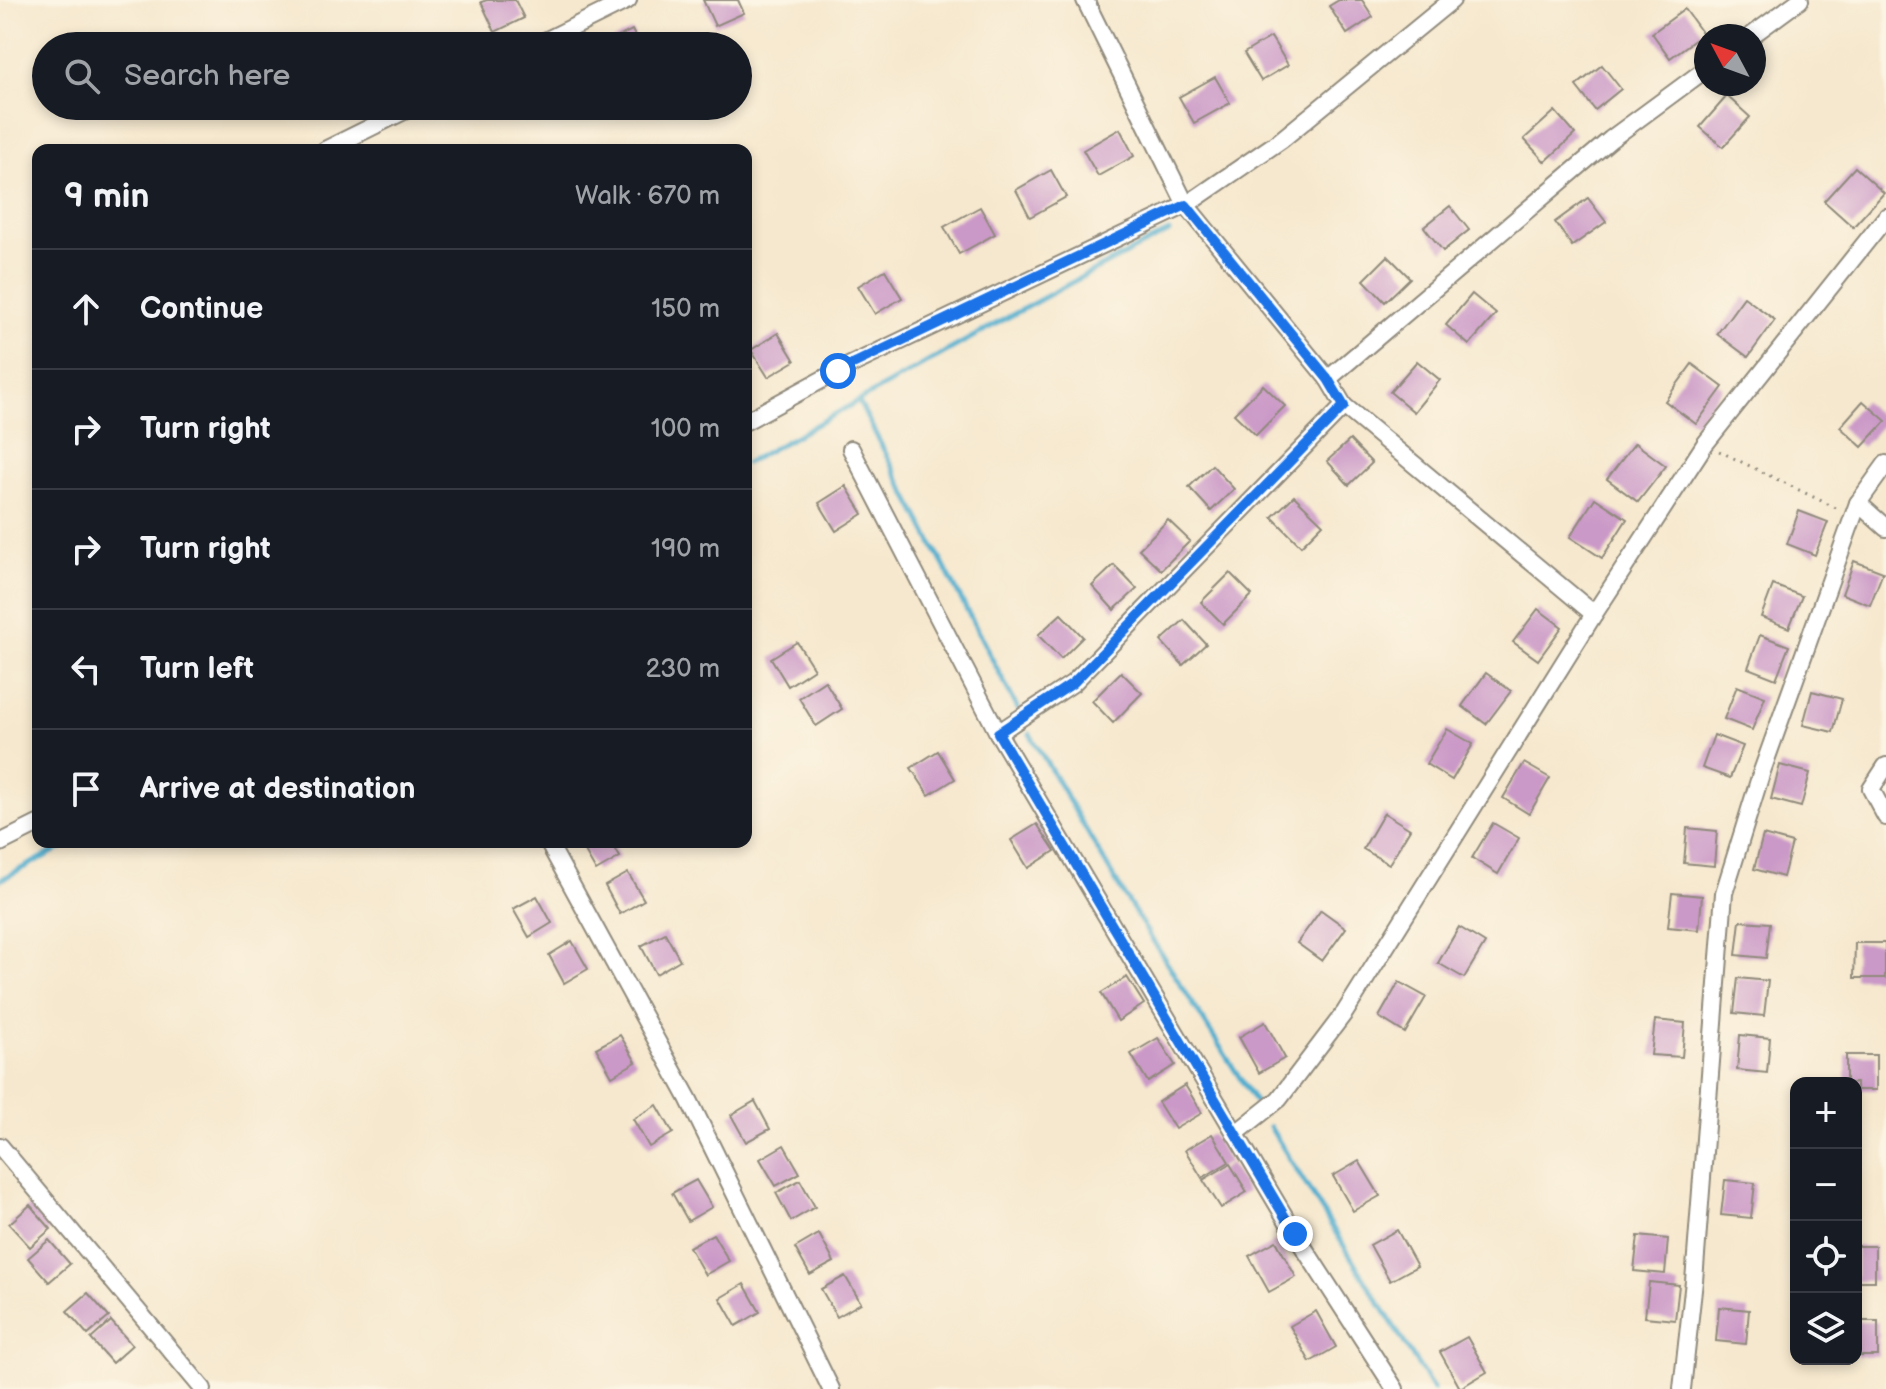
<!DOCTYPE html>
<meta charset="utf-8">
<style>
body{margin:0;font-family:"Balsamiq Sans",sans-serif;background:#20242c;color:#f1f3f6}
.controls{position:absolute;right:24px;bottom:24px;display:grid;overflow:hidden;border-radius:16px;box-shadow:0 4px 12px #0003}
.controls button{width:72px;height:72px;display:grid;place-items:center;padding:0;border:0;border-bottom:2px solid #363941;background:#171b24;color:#f1f3f6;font:40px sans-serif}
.compass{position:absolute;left:1694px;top:24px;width:72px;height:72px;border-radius:50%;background:#171b24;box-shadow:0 4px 12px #0003;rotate:311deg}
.stop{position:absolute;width:24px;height:24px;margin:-18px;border:6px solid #1a73e8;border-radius:50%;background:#fff}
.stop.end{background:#1a73e8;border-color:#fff;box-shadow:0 2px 8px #0008}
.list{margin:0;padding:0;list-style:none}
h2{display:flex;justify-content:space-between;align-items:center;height:104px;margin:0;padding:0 32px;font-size:34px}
h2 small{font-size:26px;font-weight:400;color:#9ea1a6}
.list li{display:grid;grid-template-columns:52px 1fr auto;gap:24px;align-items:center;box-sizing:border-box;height:120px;padding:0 32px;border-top:2px solid #363941}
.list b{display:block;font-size:30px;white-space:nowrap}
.list em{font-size:26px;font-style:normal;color:#9ea1a6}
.icon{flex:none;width:44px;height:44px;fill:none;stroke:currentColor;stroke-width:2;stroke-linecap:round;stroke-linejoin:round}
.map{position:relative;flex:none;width:1886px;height:1389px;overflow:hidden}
.search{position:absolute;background:#171b24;box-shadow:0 4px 12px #0003;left:32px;top:32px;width:720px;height:88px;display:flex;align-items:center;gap:20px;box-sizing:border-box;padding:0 28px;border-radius:44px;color:#9ea1a6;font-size:30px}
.panel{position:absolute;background:#171b24;box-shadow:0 4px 12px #0003;left:32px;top:144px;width:720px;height:704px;border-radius:16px}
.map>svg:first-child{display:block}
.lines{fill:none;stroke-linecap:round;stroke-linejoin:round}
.stream{stroke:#50adce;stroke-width:5}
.building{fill:#cb99c7}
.minor-casing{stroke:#908a7c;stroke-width:20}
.path{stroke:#908a7c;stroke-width:3;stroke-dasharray:2 6;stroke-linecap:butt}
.minor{stroke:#fff;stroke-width:16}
.route{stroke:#1a73e8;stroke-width:10}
</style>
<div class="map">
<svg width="1886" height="1389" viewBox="0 0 1886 1389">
<rect width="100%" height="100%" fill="#fcf5e5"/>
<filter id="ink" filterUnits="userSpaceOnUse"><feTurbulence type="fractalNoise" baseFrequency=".0125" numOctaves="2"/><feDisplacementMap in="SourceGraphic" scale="16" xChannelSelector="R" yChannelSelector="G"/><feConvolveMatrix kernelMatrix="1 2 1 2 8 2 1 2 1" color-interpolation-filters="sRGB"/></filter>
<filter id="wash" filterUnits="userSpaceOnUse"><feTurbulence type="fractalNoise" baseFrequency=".006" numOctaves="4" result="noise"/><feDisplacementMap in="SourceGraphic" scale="32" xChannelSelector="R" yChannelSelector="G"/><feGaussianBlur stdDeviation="1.8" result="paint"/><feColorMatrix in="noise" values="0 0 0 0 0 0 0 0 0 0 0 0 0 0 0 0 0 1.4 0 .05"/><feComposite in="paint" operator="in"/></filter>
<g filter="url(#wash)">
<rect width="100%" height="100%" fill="#f6e8ce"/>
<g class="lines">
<g class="stream">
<path d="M859,402L1018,709"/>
<path d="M746,463C887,387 1025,304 1169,232"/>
<path d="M1030,734L1124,895L1257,1105"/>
<path d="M0,880L72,842"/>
<path d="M1270,1127L1433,1389"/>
</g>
</g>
<g id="blocks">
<g class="building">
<path d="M487,0H515L524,18L495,32L481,2Z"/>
<path d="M703,0H738L744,13L715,26Z"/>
<path d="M1339,0H1362L1373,17L1347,34L1329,6Z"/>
<path d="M1685,9L1703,34L1670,58L1652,33Z"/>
<path d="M632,30L640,46H605L604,44Z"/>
<path d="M1271,37L1288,65L1261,81L1244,53Z"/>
<path d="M1602,65L1621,89L1595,110L1576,86Z"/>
<path d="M1215,77L1230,103L1194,123L1179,97Z"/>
<path d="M1727,96L1750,117L1723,147L1700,127Z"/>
<path d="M525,106H556L531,118Z"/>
<path d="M1555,111L1575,134L1545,162L1524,139Z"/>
<path d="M1120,129L1134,156L1098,176L1083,150Z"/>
<path d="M1855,167L1884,193L1853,227L1824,201Z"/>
<path d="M1051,170L1066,197L1030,217L1016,190Z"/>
<path d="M1588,198L1606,222L1572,246L1555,222Z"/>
<path d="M1450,206L1469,230L1443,251L1424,227Z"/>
<path d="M980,207L995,234L959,254L944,227Z"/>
<path d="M1388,256L1410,278L1385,302L1364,280Z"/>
<path d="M885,270L902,298L875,314L858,286Z"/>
<path d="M1472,294L1496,314L1469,345L1446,325Z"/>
<path d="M1744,297L1775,320L1748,357L1717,334Z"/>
<path d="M778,333L795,361L768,377L751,350Z"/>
<path d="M1417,361L1440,380L1414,412L1390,392Z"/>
<path d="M1692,364L1723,387L1696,424L1665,401Z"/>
<path d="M1263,385L1285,406L1256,435L1234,414Z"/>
<path d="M1863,401L1886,421L1862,447L1840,427Z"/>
<path d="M1350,440L1372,463L1349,485L1327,461Z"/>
<path d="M1635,443L1666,466L1638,502L1607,479Z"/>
<path d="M1212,465L1234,489L1211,511L1189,487Z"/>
<path d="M846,486L863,514L836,531L819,503Z"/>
<path d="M1294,496L1323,524L1301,546L1272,517Z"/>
<path d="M1595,498L1627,519L1602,558L1570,537Z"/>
<path d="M1799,511L1828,522L1815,555L1787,544Z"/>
<path d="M1168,520L1190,541L1161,570L1139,549Z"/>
<path d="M1854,561L1883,572L1870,605L1842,594Z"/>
<path d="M1114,565L1137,589L1114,610L1092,586Z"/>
<path d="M1230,573L1252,595L1223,624L1201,602Z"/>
<path d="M1773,585L1802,596L1789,628L1761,617Z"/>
<path d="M1538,609L1562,627L1538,660L1513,642Z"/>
<path d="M1061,614L1083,637L1061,659L1038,635Z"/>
<path d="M1184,620L1206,644L1183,665L1161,641Z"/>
<path d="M1760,635L1789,646L1776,679L1748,668Z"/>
<path d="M797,642L814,669L788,686L771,658Z"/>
<path d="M1121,672L1142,693L1113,723L1092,701Z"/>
<path d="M1486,673L1511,691L1486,724L1462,706Z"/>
<path d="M825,681L842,709L816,726L799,698Z"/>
<path d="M1737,686L1765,697L1752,730L1724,719Z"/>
<path d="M1812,691L1842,699L1833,732L1803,725Z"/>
<path d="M1447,729L1473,744L1452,780L1426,764Z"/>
<path d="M1714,735L1743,746L1730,778L1702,768Z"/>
<path d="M938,751L955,779L929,795L911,768Z"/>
<path d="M1524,763L1550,778L1529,814L1503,798Z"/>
<path d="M1780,765L1810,773L1801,807L1771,799Z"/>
<path d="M1384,813L1410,829L1389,864L1363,849Z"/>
<path d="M1493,823L1519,838L1498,874L1472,858Z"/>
<path d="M1037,824L1055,851L1028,868L1011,840Z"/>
<path d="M1687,828L1717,831L1714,866L1684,863Z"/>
<path d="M1763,835L1792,843L1783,877L1754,869Z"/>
<path d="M611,842L620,857L596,871L580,843Z"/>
<path d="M628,873L644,900L620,914L605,886Z"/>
<path d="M1672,893L1702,896L1699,930L1668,927Z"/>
<path d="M537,896L552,923L529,937L513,909Z"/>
<path d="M1321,910L1346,928L1322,961L1297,943Z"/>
<path d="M1740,921L1770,923L1766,958L1736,955Z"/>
<path d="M1459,927L1485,943L1464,978L1438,963Z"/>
<path d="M665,933L680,960L656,974L641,946Z"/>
<path d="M572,941L588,969L564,983L549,955Z"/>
<path d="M1855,943H1885V978H1854Z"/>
<path d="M1127,977L1144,1004L1118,1021L1101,993Z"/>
<path d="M1738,978L1768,981L1764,1016L1734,1013Z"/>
<path d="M1399,982L1426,997L1405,1033L1379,1017Z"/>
<path d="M1655,1020L1685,1023L1682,1057L1651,1055Z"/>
<path d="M1265,1022L1285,1058L1259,1073L1239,1037Z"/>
<path d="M620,1035L636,1062L612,1076L596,1048Z"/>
<path d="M1740,1035L1770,1038L1767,1073L1737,1070Z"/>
<path d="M1158,1038L1175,1065L1148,1082L1131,1054Z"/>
<path d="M1846,1055H1876V1090H1856V1083H1846Z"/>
<path d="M1185,1085L1202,1113L1175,1129L1158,1102Z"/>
<path d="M755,1101L770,1129L746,1142L731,1115Z"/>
<path d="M657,1105L673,1133L649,1147L633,1119Z"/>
<path d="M1212,1134L1229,1162L1202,1178L1185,1150Z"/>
<path d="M784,1145L800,1173L776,1186L760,1159Z"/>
<path d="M1359,1161L1380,1196L1353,1211L1333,1176Z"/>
<path d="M1230,1164L1247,1192L1221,1208L1203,1180Z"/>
<path d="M696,1180L712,1207L688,1221L672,1193Z"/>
<path d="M800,1180L815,1207L791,1221L776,1193Z"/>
<path d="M1725,1180L1755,1183L1751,1218L1721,1215Z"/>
<path d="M30,1205L51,1229L30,1247L9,1224Z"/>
<path d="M1397,1230L1417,1266L1390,1281L1370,1245Z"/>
<path d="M713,1234L729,1261L705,1275L689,1247Z"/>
<path d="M819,1234L834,1262L810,1275L795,1248Z"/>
<path d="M1638,1236L1668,1239L1665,1274L1634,1271Z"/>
<path d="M49,1240L70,1264L49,1282L28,1258Z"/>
<path d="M1276,1241L1296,1277L1269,1292L1249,1256Z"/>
<rect x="1856" y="1246" width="19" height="35"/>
<path d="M845,1276L861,1303L837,1317L821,1289Z"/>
<path d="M1649,1282L1679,1285L1675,1320L1645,1317Z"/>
<path d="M744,1284L760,1312L736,1326L720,1298Z"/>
<path d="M88,1293L109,1317L88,1335L67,1311Z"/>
<path d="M1719,1307L1749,1310L1746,1344L1716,1341Z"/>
<path d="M1316,1311L1336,1347L1310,1362L1290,1326Z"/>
<path d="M111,1321L132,1345L112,1363L91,1339Z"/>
<rect x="1856" y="1321" width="22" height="35"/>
<path d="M1467,1337L1487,1372L1460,1388L1440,1352Z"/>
</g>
</g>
</g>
<g filter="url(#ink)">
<use href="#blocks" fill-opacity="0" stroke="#908a7c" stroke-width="2"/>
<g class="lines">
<g class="minor-casing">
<g id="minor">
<path d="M1085,0L1186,205L1328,379L1344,406L1594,614"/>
<path d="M1751,36L1800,0"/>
<path d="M535,46L628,0"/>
<path d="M325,150L414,106"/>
<path d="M1328,379L1611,139L1706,69"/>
<path d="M746,421L838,371L1186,205L1281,140L1452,0"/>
<path d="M851,449L998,733L1295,1234L1395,1389"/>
<path d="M1858,503L1886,528"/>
<path d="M998,733L1073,683L1344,406"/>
<path d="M1886,766L1871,789L1886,817"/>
<path d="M548,842L688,1098L831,1389"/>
<path d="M0,843L38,824"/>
<path d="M1235,1134L1279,1099L1345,1012L1594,614L1705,444L1886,217"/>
<path d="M0,1146L203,1389"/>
<path d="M1682,1389L1694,1281L1724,893L1761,774L1858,503L1886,464"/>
</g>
</g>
<path class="path" d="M1719,451L1838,509"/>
<use href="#minor" class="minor"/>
</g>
</g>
<g class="lines" filter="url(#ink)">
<path class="route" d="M838,371L1186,205L1328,379L1344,406L1073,683L998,733L1295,1234"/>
</g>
</svg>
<div class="controls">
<button>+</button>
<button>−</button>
<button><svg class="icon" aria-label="locate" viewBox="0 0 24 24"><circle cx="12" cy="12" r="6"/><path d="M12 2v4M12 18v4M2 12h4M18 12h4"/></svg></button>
<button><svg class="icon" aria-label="layers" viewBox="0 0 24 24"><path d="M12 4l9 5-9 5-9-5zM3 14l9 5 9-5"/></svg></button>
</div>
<svg class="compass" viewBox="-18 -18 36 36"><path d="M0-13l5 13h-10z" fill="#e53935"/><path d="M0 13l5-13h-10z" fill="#9ea1a6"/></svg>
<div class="stop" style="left:838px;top:371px"></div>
<div class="stop end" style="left:1295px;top:1234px"></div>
<div class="search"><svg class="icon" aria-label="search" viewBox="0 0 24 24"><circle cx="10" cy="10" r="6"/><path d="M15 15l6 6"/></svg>Search here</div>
<section class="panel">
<h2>9 min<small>Walk · 670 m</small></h2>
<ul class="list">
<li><svg class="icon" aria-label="ahead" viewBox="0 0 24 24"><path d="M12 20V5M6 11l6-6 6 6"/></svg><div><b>Continue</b></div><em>150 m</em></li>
<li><svg class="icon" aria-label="right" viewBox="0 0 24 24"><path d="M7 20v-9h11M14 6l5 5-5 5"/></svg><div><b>Turn right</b></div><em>100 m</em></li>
<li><svg class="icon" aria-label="right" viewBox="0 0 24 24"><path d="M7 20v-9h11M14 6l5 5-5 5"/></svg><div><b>Turn right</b></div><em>190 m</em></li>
<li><svg class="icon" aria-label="left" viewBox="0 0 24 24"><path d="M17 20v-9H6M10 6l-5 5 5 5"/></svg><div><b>Turn left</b></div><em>230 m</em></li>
<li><svg class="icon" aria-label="arrive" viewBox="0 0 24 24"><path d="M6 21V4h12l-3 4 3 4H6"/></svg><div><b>Arrive at destination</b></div></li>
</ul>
</section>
</div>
